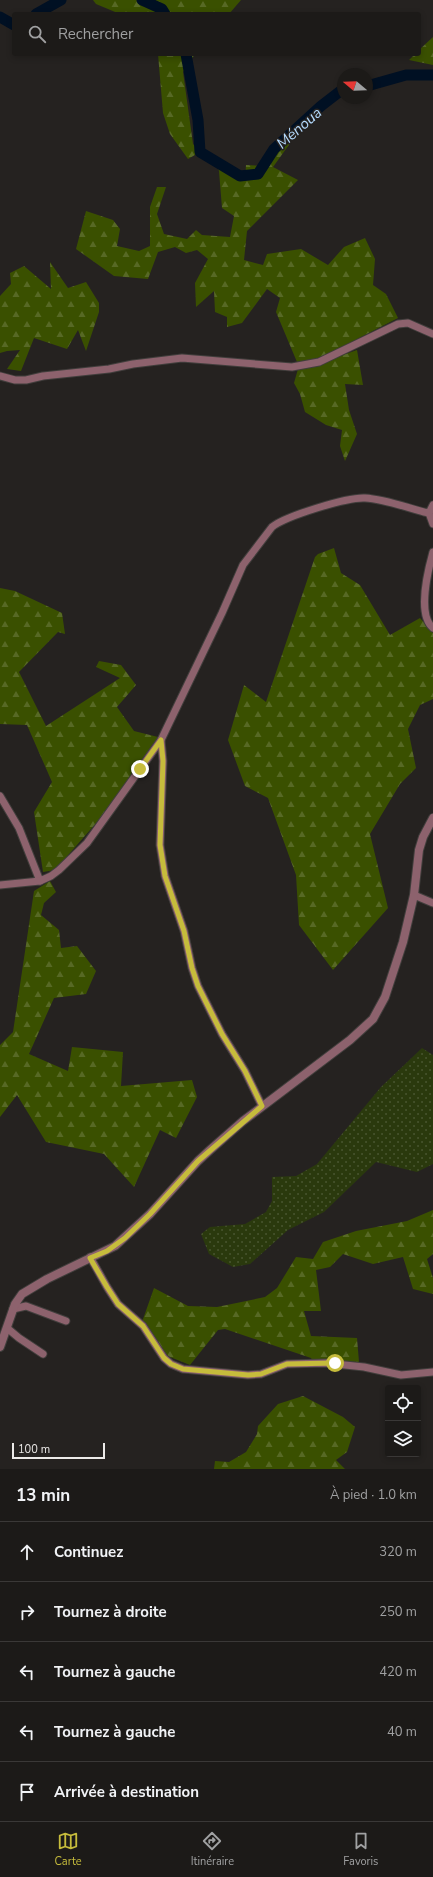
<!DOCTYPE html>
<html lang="fr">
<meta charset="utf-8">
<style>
body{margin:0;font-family:"Nunito Sans",sans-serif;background:#252321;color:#f1f3f6}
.controls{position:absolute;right:12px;bottom:12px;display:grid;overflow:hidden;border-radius:4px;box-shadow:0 2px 6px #0003}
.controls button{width:36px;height:36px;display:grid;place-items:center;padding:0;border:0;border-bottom:1px solid #3a3837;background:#1c1a18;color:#f1f3f6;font:20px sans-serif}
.compass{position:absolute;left:337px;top:68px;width:36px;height:36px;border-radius:50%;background:#1c1a18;box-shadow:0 2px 6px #0003;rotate:289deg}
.scale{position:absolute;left:12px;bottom:10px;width:93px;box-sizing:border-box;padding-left:4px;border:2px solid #eceae8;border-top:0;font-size:11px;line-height:14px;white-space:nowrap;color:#eceae8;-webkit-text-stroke:3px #252220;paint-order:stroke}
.stop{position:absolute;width:12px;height:12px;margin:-9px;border:3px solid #c6bc3c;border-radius:50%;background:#fff}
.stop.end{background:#c6bc3c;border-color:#fff;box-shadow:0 1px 4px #0008}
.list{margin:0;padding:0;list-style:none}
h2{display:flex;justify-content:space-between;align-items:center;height:52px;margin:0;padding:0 16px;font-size:17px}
h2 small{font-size:13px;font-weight:400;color:#a0a1a2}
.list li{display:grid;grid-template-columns:26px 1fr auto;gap:12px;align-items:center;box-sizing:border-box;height:60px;padding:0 16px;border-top:1px solid #3a3837}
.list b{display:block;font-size:15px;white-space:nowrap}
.list em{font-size:13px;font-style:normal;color:#a0a1a2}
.icon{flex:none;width:22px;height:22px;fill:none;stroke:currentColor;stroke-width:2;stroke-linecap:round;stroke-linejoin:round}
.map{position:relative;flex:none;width:433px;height:1469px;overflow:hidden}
.search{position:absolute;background:#1c1a18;box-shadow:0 2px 6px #0003;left:12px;right:12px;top:12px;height:44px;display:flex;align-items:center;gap:10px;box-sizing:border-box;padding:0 14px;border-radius:4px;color:#a0a1a2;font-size:15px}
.sheet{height:352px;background:#1c1a18}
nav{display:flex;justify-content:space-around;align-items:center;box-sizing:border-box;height:56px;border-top:1px solid #3a3837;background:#1c1a18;font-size:11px;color:#a0a1a2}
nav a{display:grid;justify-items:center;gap:2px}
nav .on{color:#c6bc3c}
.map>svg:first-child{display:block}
.grass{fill:url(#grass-dots)}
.forest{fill:url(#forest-firs)}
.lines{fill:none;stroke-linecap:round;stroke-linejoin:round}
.river{stroke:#001023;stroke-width:11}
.minor-casing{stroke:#413e3c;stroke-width:9}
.tertiary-casing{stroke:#413e3c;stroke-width:10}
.minor{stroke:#8d626d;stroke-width:7}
.tertiary{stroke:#8d626d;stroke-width:8}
.route{stroke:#c6bc3c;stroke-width:5}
.labels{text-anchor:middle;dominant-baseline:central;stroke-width:3;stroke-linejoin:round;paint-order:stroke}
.water-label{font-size:15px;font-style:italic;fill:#b4dafd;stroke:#252220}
</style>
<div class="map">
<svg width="433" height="1469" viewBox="0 0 433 1469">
<defs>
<pattern id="grass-dots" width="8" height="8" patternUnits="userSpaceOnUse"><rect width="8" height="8" fill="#2a390d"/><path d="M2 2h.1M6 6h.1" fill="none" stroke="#495630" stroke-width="1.8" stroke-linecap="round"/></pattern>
<pattern id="forest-firs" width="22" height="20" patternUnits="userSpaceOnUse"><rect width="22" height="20" fill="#3a5000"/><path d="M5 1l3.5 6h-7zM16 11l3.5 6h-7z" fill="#576925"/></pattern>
</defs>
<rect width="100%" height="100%" fill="#252220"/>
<path class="grass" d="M422,1048L433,1055V1164L417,1172L376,1162L324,1212L288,1230L250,1264L233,1267L209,1254L201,1234L210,1227L245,1224L266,1212L272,1201V1177L296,1176L317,1164L381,1087Z"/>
<g class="forest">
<path d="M93,0H241L229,14H120L96,4Z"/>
<path d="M433,37V65L409,60L415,54H419V50Z"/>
<path d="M158,54H195L183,72L193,144L200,152L188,159L170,134L163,113Z"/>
<path d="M287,141L291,142L273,167L298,180L247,231L244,260L263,265L267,254L301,249L328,265L344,247L365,238L375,259L373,285L386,294L398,318L320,358L297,362L276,312L280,298L267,289L242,323L227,327V317L215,312L214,291L196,307L195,283L208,259L197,250L186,253L175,247L158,252L148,279L114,276L76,249L86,211L113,220L120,229L117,246L139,251L150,246V207L157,187H166L157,214L164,234L187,239L196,230L202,235L230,237L234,216L222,208L219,171L217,165L245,181L246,165L267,166Z"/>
<path d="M50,262L68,288L86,282L99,303V312L86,351L78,330L67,349L34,338L21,371L7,369L20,350L7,351L0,353V296L11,284L10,273L24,266L51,289Z"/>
<path d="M357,350L363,385L345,384L349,410L357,434L345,461L340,446L342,430L326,425L305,412L300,394L294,383L298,369L320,363Z"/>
<path d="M334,548L341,573L360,585L390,635L420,618L433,633V699L420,705L408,729L416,768L400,784L370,834L388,908L333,970L299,925L296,875L268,798L245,786L228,740L244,685L266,702L315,557L318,554Z"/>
<path d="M0,588L15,591L62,613L65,634L58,632L19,672L46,726L120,678L96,667L99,661L121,665L136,685L117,707L134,731L158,737L105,813L55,870L43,872L34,812L52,782L27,725L0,724Z"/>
<path d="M50,881L56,892L44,903L41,915L59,930L61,948L77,946L96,971L86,994L54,998L29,1054L68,1071L72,1047L123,1052L121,1086L192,1080L197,1097L176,1138L160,1130L134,1187L104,1154L46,1142L17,1095L0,1117V1045L13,1032L34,891Z"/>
<path d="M433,1210V1254L427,1259L433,1278V1294L413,1289L403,1257L373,1264L343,1254L330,1267L316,1270L321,1311H304L311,1336L357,1338L359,1362L312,1360L311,1358L225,1329L218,1330L190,1365L165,1355L142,1322L154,1288L188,1306L217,1307L265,1297L277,1288L296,1257L313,1259L323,1242L356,1231L407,1221Z"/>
<path d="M303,1396L343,1417L355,1427L347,1452L336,1460L345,1469H214L215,1461L229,1462L246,1452L257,1434L258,1426L278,1404Z"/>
</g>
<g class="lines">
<g class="river">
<path d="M142,0L162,9L165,14"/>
<path d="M36,14L61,0"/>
<path d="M0,17L14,25"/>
<path d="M186,54L198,120L200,152L240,176L258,174L274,149L321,106L343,89"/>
<path d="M367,86L406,75H433"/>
</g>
<g class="minor-casing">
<g id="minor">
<path d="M0,376L15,380H26L43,376L109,369L133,364L182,358L292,367L319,362L398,324L408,323L433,334"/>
<path d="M429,513L433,524"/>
<path d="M433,552C428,570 417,615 433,628"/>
<path d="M0,796L19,828L40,881"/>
<path d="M0,885L40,881L51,876L59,870L87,843L161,740"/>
<path d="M414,895L433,903"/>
<path d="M262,1106L245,1071L222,1034L198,986L192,968L184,931L165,876L160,845L163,761L161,740L222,613L243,565L272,527C286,516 347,497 365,498C384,499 405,507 424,512L429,513L433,505"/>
<path d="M90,1257L107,1287L118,1304L143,1326L164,1358L171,1364L183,1369L248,1375L261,1374L287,1364L326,1363L364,1367L401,1375L433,1372"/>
<path d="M13,1309L26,1306L66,1321"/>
<path d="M7,1328L19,1338L43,1354"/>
</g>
</g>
<g class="tertiary-casing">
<path id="tertiary" d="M0,1347L15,1304L22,1294L47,1279L115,1246L150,1214L198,1161L210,1150L243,1121L350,1040L373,1019L385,997L403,942L414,895L419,850L423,837L433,818"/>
</g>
<use href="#minor" class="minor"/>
<use href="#tertiary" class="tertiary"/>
</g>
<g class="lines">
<path class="route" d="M140,769L161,740L163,761L160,845L165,876L184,931L192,968L198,986L222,1034L245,1071L262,1106L198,1161L150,1214L125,1238L107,1251L90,1258L107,1287L118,1304L143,1326L164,1358L171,1364L183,1369L248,1375L261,1374L287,1364L335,1363"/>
</g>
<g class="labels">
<g class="water-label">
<text transform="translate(299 128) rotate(-41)">Ménoua</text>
</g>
</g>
</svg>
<div class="controls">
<button><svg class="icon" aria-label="locate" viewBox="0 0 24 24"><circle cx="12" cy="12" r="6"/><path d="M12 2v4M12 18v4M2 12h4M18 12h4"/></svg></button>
<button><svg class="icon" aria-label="layers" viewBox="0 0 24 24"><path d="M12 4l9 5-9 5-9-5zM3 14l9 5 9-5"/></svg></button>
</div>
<svg class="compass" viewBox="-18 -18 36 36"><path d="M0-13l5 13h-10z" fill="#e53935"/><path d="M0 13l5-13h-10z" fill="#a0a1a2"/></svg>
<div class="scale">100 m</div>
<div class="stop" style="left:335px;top:1363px"></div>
<div class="stop end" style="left:140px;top:769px"></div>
<div class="search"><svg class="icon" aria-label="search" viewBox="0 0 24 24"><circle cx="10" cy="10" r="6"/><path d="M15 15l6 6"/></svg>Rechercher</div>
</div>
<section class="sheet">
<h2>13 min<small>À pied · 1.0 km</small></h2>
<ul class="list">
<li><svg class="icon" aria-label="ahead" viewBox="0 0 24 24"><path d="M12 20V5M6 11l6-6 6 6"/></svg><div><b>Continuez</b></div><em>320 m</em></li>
<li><svg class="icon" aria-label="right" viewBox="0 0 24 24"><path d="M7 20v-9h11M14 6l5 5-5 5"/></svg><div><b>Tournez à droite</b></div><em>250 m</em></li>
<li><svg class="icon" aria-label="left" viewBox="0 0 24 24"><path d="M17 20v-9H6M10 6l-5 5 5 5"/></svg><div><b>Tournez à gauche</b></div><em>420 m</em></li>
<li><svg class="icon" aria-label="left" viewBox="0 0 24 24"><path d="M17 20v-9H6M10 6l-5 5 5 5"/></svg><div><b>Tournez à gauche</b></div><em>40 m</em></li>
<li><svg class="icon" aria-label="arrive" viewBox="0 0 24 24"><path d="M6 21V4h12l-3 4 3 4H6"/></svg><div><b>Arrivée à destination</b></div></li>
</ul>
</section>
<nav>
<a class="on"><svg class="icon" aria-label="map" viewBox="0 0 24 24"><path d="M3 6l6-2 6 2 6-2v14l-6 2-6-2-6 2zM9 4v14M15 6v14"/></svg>Carte</a>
<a><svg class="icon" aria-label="directions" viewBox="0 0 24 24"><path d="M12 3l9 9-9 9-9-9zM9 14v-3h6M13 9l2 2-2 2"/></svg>Itinéraire</a>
<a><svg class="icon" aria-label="saved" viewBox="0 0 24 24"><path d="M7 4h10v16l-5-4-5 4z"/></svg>Favoris</a>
</nav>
